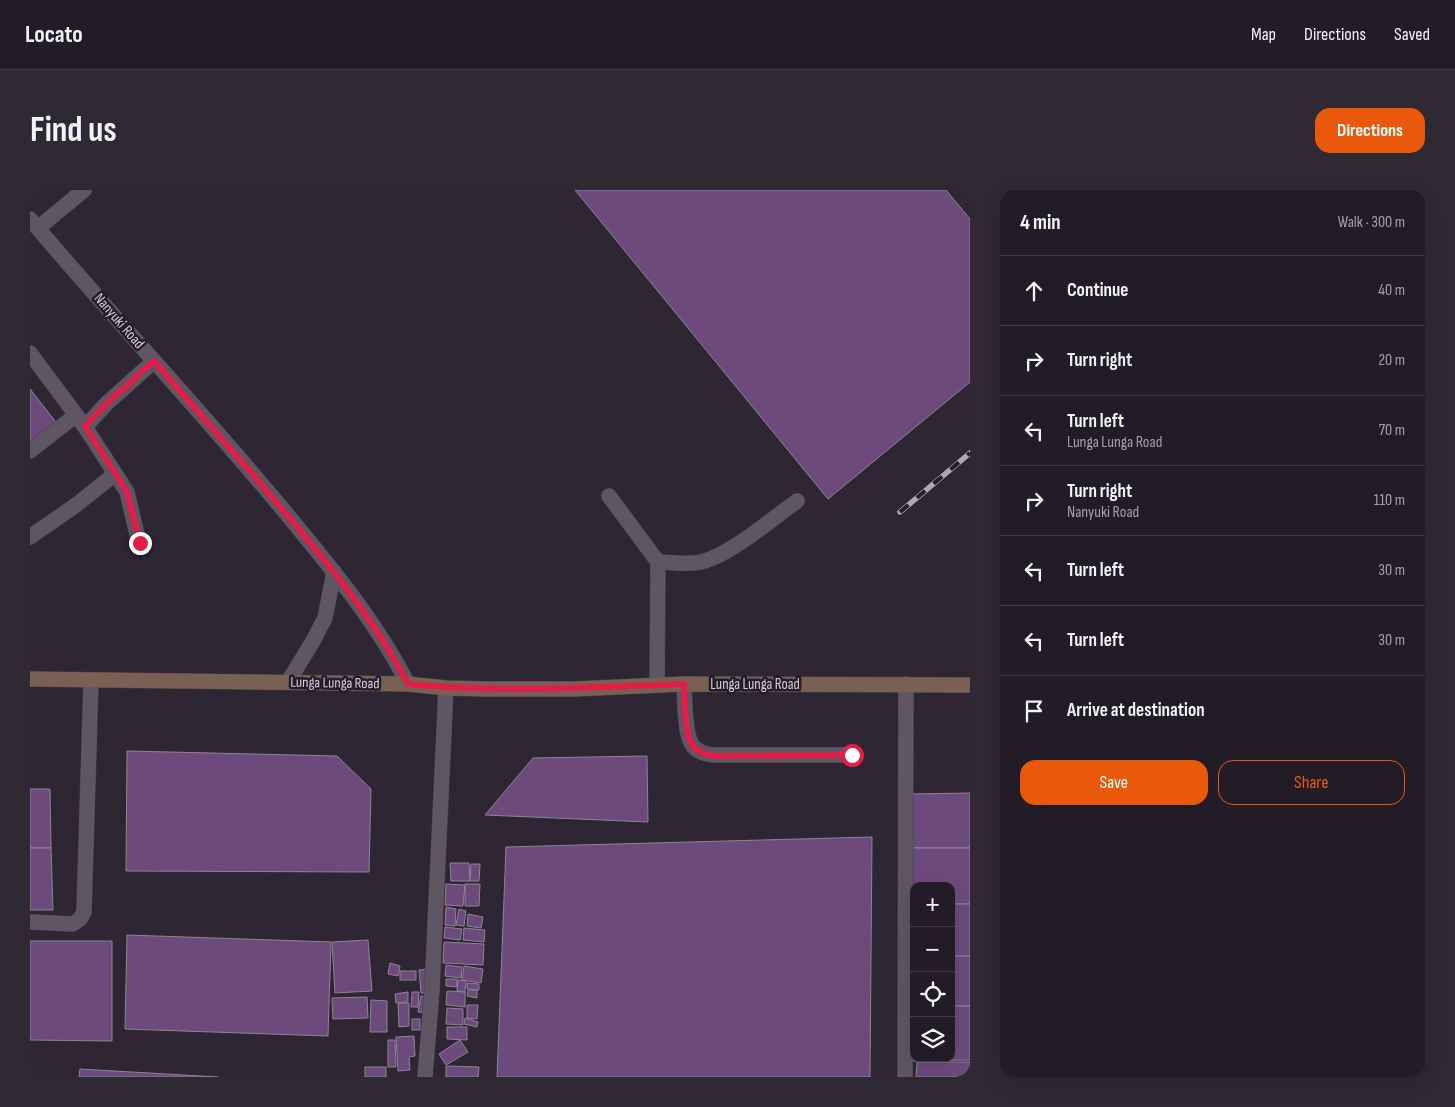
<!DOCTYPE html>
<meta charset="utf-8">
<style>
body{margin:0;font-family:"Sofia Sans Condensed",sans-serif;background:#2e2932;color:#f1f3f6}
.controls{position:absolute;right:15px;bottom:15px;display:grid;overflow:hidden;border-radius:10px;box-shadow:0 5px 20px #0002}
.controls button{width:45px;height:45px;display:grid;place-items:center;padding:0;border:0;border-bottom:1px solid #3f3a43;background:#221c26;color:#f1f3f6;font:25px sans-serif}
.stop{position:absolute;width:15px;height:15px;margin:-11px;border:4px solid #e11d48;border-radius:50%;background:#fff}
.stop.end{background:#e11d48;border-color:#fff;box-shadow:0 1px 5px #0008}
.list{margin:0;padding:0;list-style:none}
h2{display:flex;justify-content:space-between;align-items:center;height:65px;margin:0;padding:0 20px;font-size:21px}
h2 small{font-size:16px;font-weight:400;color:#a2a1a7}
.list li{display:grid;grid-template-columns:32px 1fr auto;gap:15px;align-items:center;box-sizing:border-box;height:70px;padding:0 20px;border-top:1px solid #3f3a43}
.list b{display:block;font-size:19px;white-space:nowrap}
.list p{margin:0;font-size:16px;white-space:nowrap;color:#a2a1a7}
.list em{font-size:16px;font-style:normal;color:#a2a1a7}
.actions{display:flex;gap:10px;padding:15px 20px}
.actions a{flex:1;padding:11px 0;border:1px solid #ea580c;border-radius:15px;text-align:center;font-size:18px;color:#ea580c}
.actions .main{background:#ea580c;color:#fff}
.icon{flex:none;width:28px;height:28px;fill:none;stroke:currentColor;stroke-width:2;stroke-linecap:round;stroke-linejoin:round}
.map{position:relative;flex:none;width:940px;height:887px;overflow:hidden;border-radius:15px}
header{display:flex;align-items:center;gap:30px;box-sizing:border-box;height:70px;padding:0 25px;background:#221c26;border-bottom:1px solid #3f3a43}
header strong{font-size:24px}
nav{display:flex;gap:28px;margin-inline-start:auto;font-size:18px}
.intro{display:flex;align-items:center;justify-content:space-between;box-sizing:border-box;height:120px;padding:0 30px}
h1{margin:0;font-size:35px}
.button{padding:12px 22px;border-radius:15px;background:#ea580c;color:#fff;font-size:18px;font-weight:700}
main{display:flex;gap:30px;padding:0 30px}
aside{flex:1;background:#221c26;border-radius:15px;box-shadow:0 5px 20px #0002}
.map>svg:first-child{display:block}
.building{fill:#6c4b7c;stroke:#8e8494}
.lines{fill:none;stroke-linecap:round;stroke-linejoin:round}
.service-casing{stroke:#47414b;stroke-width:16}
.minor-casing{stroke:#47414b;stroke-width:16}
.tertiary-casing{stroke:#47414b;stroke-width:16}
.secondary-casing{stroke:#47414b;stroke-width:16}
.service{stroke:#5f5664;stroke-width:15}
.minor{stroke:#5f5664;stroke-width:15}
.tertiary{stroke:#5f5664;stroke-width:15}
.secondary{stroke:#786053;stroke-width:15}
.rail-casing{stroke:#aea8b1;stroke-width:5.5}
.rail{stroke:#251c29;stroke-width:4;stroke-dasharray:11;stroke-linecap:butt}
.route{stroke:#e11d48;stroke-width:6}
.labels{text-anchor:middle;dominant-baseline:central;stroke-width:5;stroke-linejoin:round;paint-order:stroke}
.street-label{font-size:15px;fill:#d4cfd7;stroke:#251c29}
</style>
<header>
<strong>Locato</strong>
<nav><a>Map</a><a>Directions</a><a>Saved</a></nav>
</header>
<div class="intro"><h1>Find us</h1><a class="button">Directions</a></div>
<main>
<div class="map">
<svg width="940" height="887" viewBox="0 0 940 887">
<rect width="100%" height="100%" fill="#2e2633"/>
<g class="building">
<path d="M545,0H916L940,29V192L798,309Z"/>
<path d="M0,199L29,236L0,259Z"/>
<path d="M97,561L307,566L341,599L339,682L96,681Z"/>
<path d="M617,566L618,632L455,625L503,568Z"/>
<path d="M0,599H20L21,658H0Z"/>
<path d="M940,603V658H881L880,604Z"/>
<path d="M842,647L840,887H467L476,657Z"/>
<path d="M0,658H21L23,720H0Z"/>
<path d="M881,658H940V714H921V696H884V714H881Z"/>
<path d="M420,673H439L440,691H421Z"/>
<path d="M441,674H450L449,691H440Z"/>
<path d="M416,694L435,695L433,716L415,715Z"/>
<path d="M435,694H450L449,716H435Z"/>
<rect x="921" y="714" width="19" height="52"/>
<path d="M416,717L426,719L425,736L415,735Z"/>
<path d="M429,719L436,721L434,736L426,735Z"/>
<path d="M438,724L453,727L451,738L437,736Z"/>
<path d="M415,737L432,739L430,750L414,748Z"/>
<path d="M434,738L455,740L454,752L433,750Z"/>
<path d="M97,745L301,752L298,846L95,839Z"/>
<path d="M338,750L342,801L305,803L302,752Z"/>
<path d="M0,751H82V851L0,850Z"/>
<path d="M414,752L454,754L453,775L413,773Z"/>
<rect x="921" y="766" width="19" height="50"/>
<path d="M360,773L370,776L368,786L358,784Z"/>
<path d="M416,775L432,777L431,788L415,786Z"/>
<path d="M434,776L453,779L451,793L432,790Z"/>
<path d="M398,779L400,803H391L389,780Z"/>
<rect x="370" y="781" width="16" height="9"/>
<path d="M416,789H427V797L416,796Z"/>
<path d="M428,790L436,791L435,802L427,801Z"/>
<path d="M437,793L449,794V800L437,799Z"/>
<path d="M438,800H447V808L437,806Z"/>
<path d="M417,801L435,802V817L416,815Z"/>
<path d="M378,802V812L366,813L365,804Z"/>
<path d="M382,802H389L388,817H381Z"/>
<path d="M391,806L398,807L396,823L388,822Z"/>
<path d="M337,807L338,828L303,829L302,808Z"/>
<path d="M341,810L357,811V842H340Z"/>
<path d="M368,813H379V836L369,837Z"/>
<path d="M437,815H448L447,829L437,828Z"/>
<path d="M921,816H940V870L883,871V817L884,868H921Z"/>
<path d="M417,818L433,819V835L416,834Z"/>
<path d="M435,828L448,832L447,837L434,834Z"/>
<rect x="382" y="829" width="8" height="11"/>
<path d="M417,837H437V850L417,849Z"/>
<path d="M384,846L385,866L379,867L380,880L368,881L366,847Z"/>
<path d="M358,850H365L366,877H358Z"/>
<path d="M430,850L438,862L416,875L409,864Z"/>
<path d="M887,872H940V887H886Z"/>
<path d="M416,876L449,877L448,887H416Z"/>
<rect x="335" y="877" width="21" height="10"/>
<path d="M50,879L188,887H49Z"/>
</g>
<g class="lines">
<g class="service-casing">
<g id="service">
<path d="M8,38L54,0"/>
<path d="M0,163L55,237L97,302L109,353"/>
<path d="M55,237L76,214L124,171"/>
<path d="M0,261L46,225"/>
<path d="M579,306L628,372L627,495"/>
<path d="M0,347L46,315L85,284"/>
<path d="M628,372C642,372 658,375 671,372C700,365 742,329 767,311"/>
<path d="M654,494C655,509 654,545 663,556C669,563 676,564 684,565H822"/>
<path d="M0,732L43,734L50,729L54,722L61,490"/>
<path d="M875,887L876,494"/>
</g>
</g>
<g class="minor-casing">
<g id="minor">
<path d="M0,29C85,130 176,226 260,328C303,380 347,433 378,494"/>
<path d="M395,887L402,800L416,498"/>
</g>
</g>
<g class="tertiary-casing">
<path id="tertiary" d="M258,492L283,451L295,428L304,382"/>
</g>
<g class="secondary-casing">
<path id="secondary" d="M0,489L378,494L416,498L456,499H544L654,494L940,495"/>
</g>
<use href="#service" class="service"/>
<use href="#minor" class="minor"/>
<use href="#tertiary" class="tertiary"/>
<use href="#secondary" class="secondary"/>
<g class="rail-casing">
<path id="rail" d="M870,322L940,263"/>
</g>
<use href="#rail" class="rail"/>
</g>
<g class="lines">
<path class="route" d="M110,353L97,302L55,236L76,214L124,171C174,229 225,286 273,344C312,391 350,440 378,494C470,503 562,497 654,494C655,509 654,545 663,556C669,563 676,564 684,566L822,565"/>
</g>
<g class="labels">
<g class="street-label">
<text transform="translate(89 131) rotate(49)">Nanyuki Road</text>
<text transform="translate(305 493) rotate(1)">Lunga Lunga Road</text>
<text x="725" y="494">Lunga Lunga Road</text>
</g>
</g>
</svg>
<div class="controls">
<button>+</button>
<button>−</button>
<button><svg class="icon" aria-label="locate" viewBox="0 0 24 24"><circle cx="12" cy="12" r="6"/><path d="M12 2v4M12 18v4M2 12h4M18 12h4"/></svg></button>
<button><svg class="icon" aria-label="layers" viewBox="0 0 24 24"><path d="M12 4l9 5-9 5-9-5zM3 14l9 5 9-5"/></svg></button>
</div>
<div class="stop" style="left:822px;top:565px"></div>
<div class="stop end" style="left:110px;top:353px"></div>
</div>
<aside>
<h2>4 min<small>Walk · 300 m</small></h2>
<ul class="list">
<li><svg class="icon" aria-label="ahead" viewBox="0 0 24 24"><path d="M12 20V5M6 11l6-6 6 6"/></svg><div><b>Continue</b></div><em>40 m</em></li>
<li><svg class="icon" aria-label="right" viewBox="0 0 24 24"><path d="M7 20v-9h11M14 6l5 5-5 5"/></svg><div><b>Turn right</b></div><em>20 m</em></li>
<li><svg class="icon" aria-label="left" viewBox="0 0 24 24"><path d="M17 20v-9H6M10 6l-5 5 5 5"/></svg><div><b>Turn left</b><p>Lunga Lunga Road</p></div><em>70 m</em></li>
<li><svg class="icon" aria-label="right" viewBox="0 0 24 24"><path d="M7 20v-9h11M14 6l5 5-5 5"/></svg><div><b>Turn right</b><p>Nanyuki Road</p></div><em>110 m</em></li>
<li><svg class="icon" aria-label="left" viewBox="0 0 24 24"><path d="M17 20v-9H6M10 6l-5 5 5 5"/></svg><div><b>Turn left</b></div><em>30 m</em></li>
<li><svg class="icon" aria-label="left" viewBox="0 0 24 24"><path d="M17 20v-9H6M10 6l-5 5 5 5"/></svg><div><b>Turn left</b></div><em>30 m</em></li>
<li><svg class="icon" aria-label="arrive" viewBox="0 0 24 24"><path d="M6 21V4h12l-3 4 3 4H6"/></svg><div><b>Arrive at destination</b></div></li>
</ul>
<div class="actions"><a class="main">Save</a><a>Share</a></div>
</aside>
</main>
